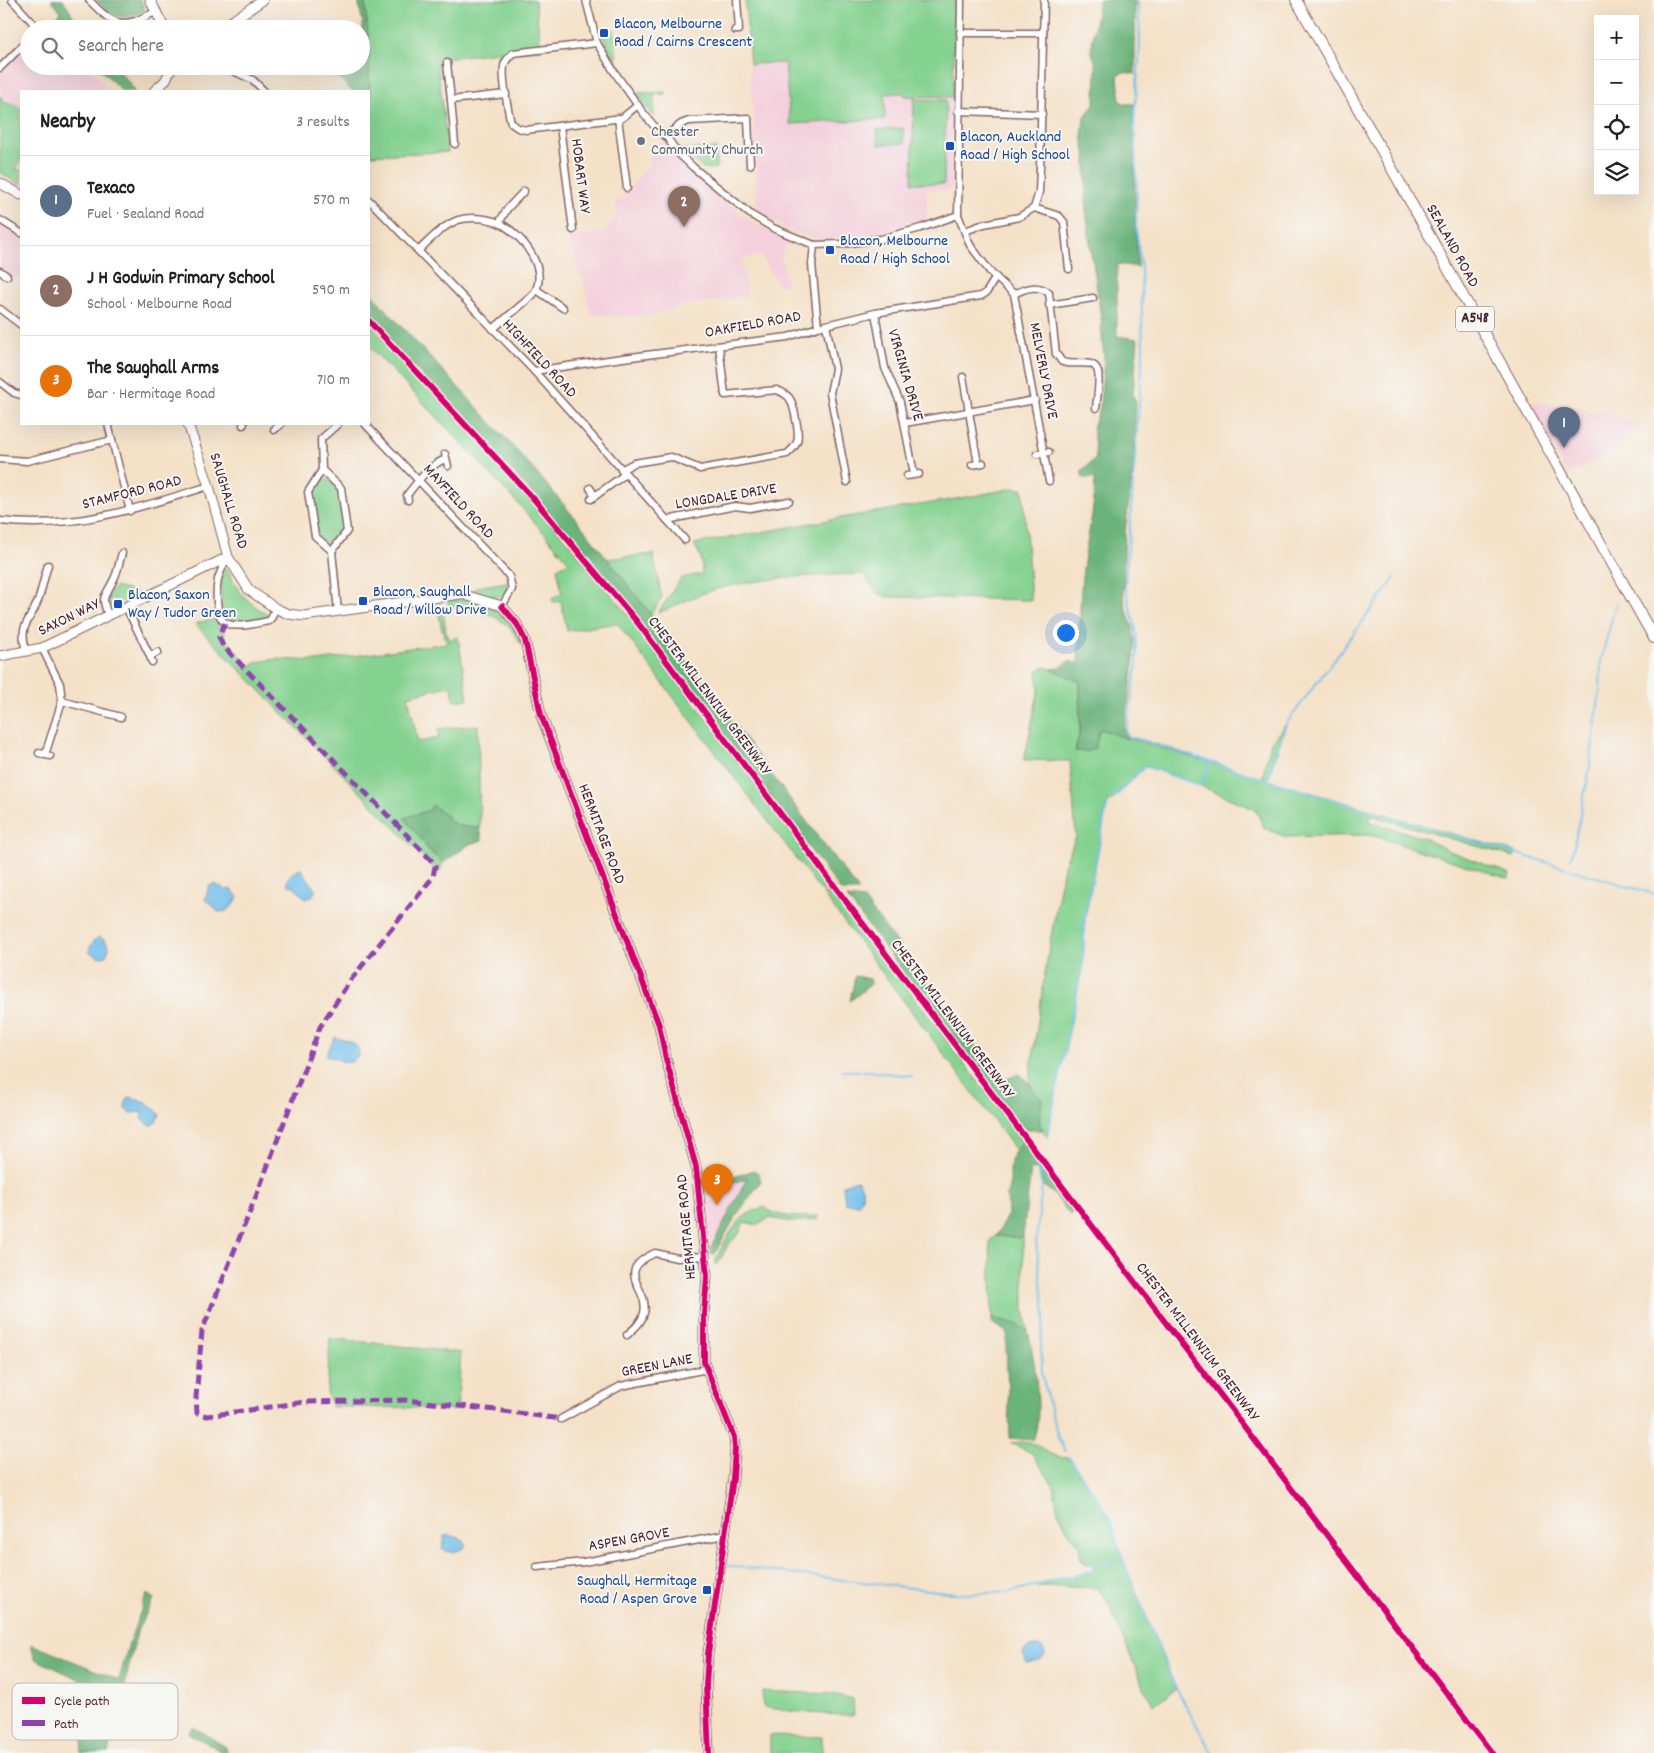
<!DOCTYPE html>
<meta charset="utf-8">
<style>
body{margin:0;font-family:Dekko,sans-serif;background:#f6f6f6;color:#222}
.controls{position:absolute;right:15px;top:15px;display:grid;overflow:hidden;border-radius:0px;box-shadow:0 5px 20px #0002}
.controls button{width:45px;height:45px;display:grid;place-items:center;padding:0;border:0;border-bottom:1px solid #e0e0e0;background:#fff;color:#222;font:25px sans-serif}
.you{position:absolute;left:1065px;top:632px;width:18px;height:18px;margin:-12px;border:4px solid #fff;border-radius:50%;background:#1a73e8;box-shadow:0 0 0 8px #1a73e833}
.badge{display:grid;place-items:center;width:32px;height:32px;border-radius:50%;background:#b5179e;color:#fff;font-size:16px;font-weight:700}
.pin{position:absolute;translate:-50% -41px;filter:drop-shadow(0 1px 2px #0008)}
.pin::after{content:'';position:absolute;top:26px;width:18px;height:15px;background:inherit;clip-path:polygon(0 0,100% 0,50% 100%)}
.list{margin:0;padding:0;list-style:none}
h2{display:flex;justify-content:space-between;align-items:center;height:65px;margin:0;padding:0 20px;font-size:21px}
h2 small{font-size:16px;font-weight:400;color:#767676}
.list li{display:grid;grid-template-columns:32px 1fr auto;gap:15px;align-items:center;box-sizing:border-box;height:90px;padding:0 20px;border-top:1px solid #e0e0e0}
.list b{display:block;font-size:19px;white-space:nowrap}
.list p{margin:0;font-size:16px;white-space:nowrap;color:#767676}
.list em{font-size:16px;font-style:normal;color:#767676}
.icon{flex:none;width:28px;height:28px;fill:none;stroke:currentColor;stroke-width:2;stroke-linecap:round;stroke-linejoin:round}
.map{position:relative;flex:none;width:1654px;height:1753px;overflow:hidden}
.search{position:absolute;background:#fff;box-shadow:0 5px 20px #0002;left:20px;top:20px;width:350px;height:55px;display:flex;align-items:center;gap:12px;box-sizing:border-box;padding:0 18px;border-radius:28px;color:#767676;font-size:19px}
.panel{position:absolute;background:#fff;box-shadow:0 5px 20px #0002;left:20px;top:90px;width:350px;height:335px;border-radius:0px}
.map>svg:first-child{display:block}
.built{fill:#f4cfdc}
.green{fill:#84d190;stroke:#67785e}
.forest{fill:#6bb37a;stroke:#5a6952}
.water{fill:#72c0ec;stroke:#5e708c}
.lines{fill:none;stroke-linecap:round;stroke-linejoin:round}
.stream{stroke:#72c0ec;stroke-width:2}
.street-casing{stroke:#866362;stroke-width:9}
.secondary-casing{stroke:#866362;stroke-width:11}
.primary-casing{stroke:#866362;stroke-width:12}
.street{stroke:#fff;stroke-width:6}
.secondary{stroke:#fff;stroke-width:9}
.primary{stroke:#fff;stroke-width:10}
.quiet{stroke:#8e44ad;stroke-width:5;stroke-dasharray:10 5;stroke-linecap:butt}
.cycleway-casing{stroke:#f6f6f2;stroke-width:9}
.cycleway{stroke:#d6006c;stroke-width:6}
.transit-dot{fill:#1a4fb4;stroke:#f6f6f2;stroke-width:2}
.worship-dot{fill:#6b7280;stroke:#f6f6f2;stroke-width:2}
.labels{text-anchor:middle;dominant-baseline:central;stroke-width:4;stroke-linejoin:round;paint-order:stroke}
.shield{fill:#f6f6f2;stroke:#7e6067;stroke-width:1}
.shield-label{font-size:15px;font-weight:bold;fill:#4a1f2b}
.transit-label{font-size:16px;fill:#164399;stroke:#f6f6f2;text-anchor:start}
.worship-label{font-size:16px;fill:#5b616d;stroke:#f6f6f2;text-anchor:start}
.street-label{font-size:16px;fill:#4a1f2b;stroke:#f6f6f2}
.key{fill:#f6f6f2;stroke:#c2b6b6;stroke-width:1}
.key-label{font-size:14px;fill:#4a1f2b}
</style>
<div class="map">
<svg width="1654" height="1753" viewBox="0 0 1654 1753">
<rect width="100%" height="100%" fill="#f6f6f2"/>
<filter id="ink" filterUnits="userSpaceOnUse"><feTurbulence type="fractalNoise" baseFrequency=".02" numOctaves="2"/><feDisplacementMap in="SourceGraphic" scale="10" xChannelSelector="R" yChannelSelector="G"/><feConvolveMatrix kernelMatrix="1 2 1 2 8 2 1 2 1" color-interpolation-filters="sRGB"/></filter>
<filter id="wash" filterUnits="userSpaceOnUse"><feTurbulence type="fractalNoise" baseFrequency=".0096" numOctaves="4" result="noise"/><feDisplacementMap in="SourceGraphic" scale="20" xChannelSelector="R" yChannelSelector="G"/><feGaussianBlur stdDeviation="1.12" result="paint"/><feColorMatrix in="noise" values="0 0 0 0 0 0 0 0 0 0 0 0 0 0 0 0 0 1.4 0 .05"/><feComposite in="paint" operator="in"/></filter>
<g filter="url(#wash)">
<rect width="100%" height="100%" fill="#f4e1c8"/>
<g class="built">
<path d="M745,0H955L953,131L949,142L952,160L951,190H927V221L905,228L878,233L823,240L795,233L763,217L762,211L757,208L753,119Z"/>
<path d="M29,45V66H87L110,91H21V185L0,173V74Z"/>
<path d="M661,141L682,164L737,211L752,222L788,243L781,255L787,285L777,286L775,279L770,273L761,254L740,259L748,296L675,307L650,315L629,317L591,315L584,285V277L580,276L568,238L604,232L617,212L615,201L623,199L650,162L648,160Z"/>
<path d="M0,222L21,237V274L15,280L0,268Z"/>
<path d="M1529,401L1609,413L1636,423L1637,425L1611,453L1568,475L1526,402Z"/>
<path d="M748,1177L711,1248V1253L702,1184L704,1186L716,1189Z"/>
</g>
<g class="green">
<path d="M365,0H535L541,49L513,52L505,60L498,52L437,59L448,152L369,155V48Z"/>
<path d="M745,0H955L953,97L905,96L904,93L885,94V119L790,124L785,63L750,64Z"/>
<path d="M614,29L617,64L603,37L607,30Z"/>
<path d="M666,92V94L654,95V117L636,93Z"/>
<path d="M0,96L5,103L16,105L21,109V160L16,168L21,171V185L0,173Z"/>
<path d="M914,99L946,100L944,184L912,183Z"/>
<path d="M903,128L904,143L878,145L877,130Z"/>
<path d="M716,148V168L703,169L682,149Z"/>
<path d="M369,324L540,508L635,623L835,891H821L617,623L567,631L561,601L553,602L552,597L562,594L557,568L569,562C506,487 436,417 369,346Z"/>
<path d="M323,479H329L339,489L343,531C339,546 321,548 316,532C314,528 310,497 311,493C312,487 318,481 323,479Z"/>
<path d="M1015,488L1020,489H1023L1031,600L887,597L877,593L863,574C812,576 755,577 707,592C690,598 674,607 658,613L681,578L702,574L701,557L694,544L852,516L962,498Z"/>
<path d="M653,554L662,598L651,614L606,559Z"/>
<path d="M225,569H227C231,573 232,581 236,586C244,599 256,607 269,616L267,619C244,622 220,630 221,597C222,587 221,578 225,569Z"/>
<path d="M507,582C512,607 484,593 473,590L476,587Z"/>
<path d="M115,587L139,593L111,607L106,597Z"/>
<path d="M469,599C499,610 507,613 522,643H520C507,616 476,606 448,606L449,600Z"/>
<path d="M438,609L443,610L446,632L450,640L458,637L468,699L454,701L452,685L408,696L418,742L439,738L438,729L478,725L480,828L459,826L449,821L432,806L430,810L405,818L423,840L425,846L432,854L443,863L439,873L195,624L212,619L225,634L223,637L250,666L258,662L275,659L317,661L447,643L441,626Z"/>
<path d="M1045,667L1080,681V731L1075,751L1099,729L1262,778L1271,742L1286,724L1268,780L1515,852L1514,857L1370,815V822L1425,838L1447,850L1510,874L1509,879L1371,835L1286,837L1264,828L1256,810L1201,786L1145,766L1107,805L1085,917L1083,963L1047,1137L1039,1123L1042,1099L1035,1093L1029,1082L1048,953L1064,866L1076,837L1070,761L1024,760L1039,689L1037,670Z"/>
<path d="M823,894L839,897L1013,1128L1022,1142L1016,1150Z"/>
<path d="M763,1207C782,1219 796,1217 818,1216V1219L793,1222L769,1218L756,1225L744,1222L739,1234L728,1245L718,1264H715C718,1251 734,1224 745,1216C750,1212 757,1210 763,1207Z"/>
<path d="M1023,1235L1024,1311L1028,1331C1012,1320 1009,1323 992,1318L990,1240L996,1236L1020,1238Z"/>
<path d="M330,1338L461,1353L457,1410L434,1408L332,1407L327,1393Z"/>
<path d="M1022,1442L1036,1444L1048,1453L1059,1457L1069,1458L1109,1516L1123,1559L1176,1689L1153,1705L1141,1681L1106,1598L1096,1588L1036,1586L1092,1571L1093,1567L1079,1559L1080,1545L1067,1530L1058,1512L1053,1485L1032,1453L1011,1443Z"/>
<path d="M762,1691L832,1694L853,1699L854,1715C823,1715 793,1712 763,1707Z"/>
<path d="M770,1735L822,1737V1753H770Z"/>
</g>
<g class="forest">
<path d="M51,0H63L81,29H65L53,21L61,12Z"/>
<path d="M96,0H141L145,11C120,22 115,18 96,0Z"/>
<path d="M358,0H365L369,48L370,109L369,91H352L333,72L335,69L332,66H361L363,23Z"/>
<path d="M1099,0H1135V74L1123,72L1118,75L1120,101L1125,104H1134L1135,224L1138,267L1117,264V336L1138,339L1133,395L1136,402L1134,462L1125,531L1123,591L1125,606L1133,628L1135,646L1132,677L1124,728L1128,739L1100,729L1095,748L1087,752L1075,751L1080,731V682L1051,669L1060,668L1069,661L1078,664C1080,633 1079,600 1083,569C1087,538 1095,509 1095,478H1083L1081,471L1096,458L1093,428L1100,408L1104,357L1101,327L1102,325L1093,262L1092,261L1086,210V157L1082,136L1084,118L1095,102L1096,64L1091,50Z"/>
<path d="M97,66H115L131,85L134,91H122Z"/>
<path d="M369,291C442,372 520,449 588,534C681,651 769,772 859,891H841C741,758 644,621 534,496C481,436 424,378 369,319Z"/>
<path d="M432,805L446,815L449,821L459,826L480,828L482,840L470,844L443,863C427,850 418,834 404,818L430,810Z"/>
<path d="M847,898L864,900L1002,1080L1020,1074C1029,1081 1033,1092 1042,1099L1039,1123L1043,1130H1027L1018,1122Z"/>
<path d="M855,976L870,979V985L850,1001Z"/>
<path d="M1022,1142L1075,1210L1070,1215L1054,1194L1042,1185L1037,1170L1031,1169L1023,1235L1020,1238L996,1236L1008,1214L1007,1195L1010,1183V1167L1012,1156Z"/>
<path d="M754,1170L759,1174L761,1181L736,1216L713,1256L711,1253V1248L747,1178L716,1189L704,1186L703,1181L716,1183Z"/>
<path d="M992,1318C1009,1323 1012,1320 1028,1331C1034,1358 1044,1415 1033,1440L1010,1438L1006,1346L1008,1333L992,1323Z"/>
<path d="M147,1594L154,1599L138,1629L108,1753H81L85,1722L95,1694L92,1685L35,1659L31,1644L119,1680L130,1640Z"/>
<path d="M193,1727L226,1747V1751L222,1753C212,1744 200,1740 188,1733Z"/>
</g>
<g class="water">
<path d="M301,869L316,890L312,896L306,899L294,886L288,885C286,877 293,871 301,869Z"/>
<path d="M215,884L226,890L231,889L238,897C233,906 229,913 218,912L213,905L205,900L209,886Z"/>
<path d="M99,937L106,941L109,948L106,956L100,957L89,952C90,945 93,941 99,937Z"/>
<path d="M335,1037L353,1043L358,1048V1056L352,1062H345L326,1055Z"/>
<path d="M129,1097C141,1099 153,1105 160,1115L156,1122L151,1126L142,1119V1112L131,1113L125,1109L126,1102Z"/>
<path d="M857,1180C863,1187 865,1194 859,1204L845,1203L843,1185Z"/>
<path d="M449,1535L459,1538L465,1542V1547C456,1552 452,1554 442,1549L444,1536Z"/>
<path d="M1038,1646L1043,1648L1045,1655C1040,1662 1035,1662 1027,1663L1023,1653L1028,1647Z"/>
</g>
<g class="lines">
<g class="stream">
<path d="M1138,0L1140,44L1134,122L1137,190L1136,227L1141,268L1143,353L1125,587L1136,630L1137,646V663L1126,732L1128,737L1143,740L1267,780"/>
<path d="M1395,578L1286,724L1267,780L1654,894"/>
<path d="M1113,799L1145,766L1201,786L1209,761"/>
<path d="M1571,859L1589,772L1600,690L1601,660L1616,603"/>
<path d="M843,1071H868L912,1076"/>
<path d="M1047,1137L1083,963L1085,917L1107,805"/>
<path d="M1037,1170L1042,1185L1036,1242L1045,1315L1041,1341L1042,1374L1051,1412L1059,1440L1065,1451"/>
<path d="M1069,1457L1109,1516L1123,1559L1171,1679L1212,1753"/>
<path d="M728,1566L962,1594L1009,1592L1093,1571V1567L1123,1559"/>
</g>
</g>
</g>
<g filter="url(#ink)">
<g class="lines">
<g class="street-casing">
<g id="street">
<path d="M12,0L33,23V29"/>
<path d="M89,0C116,28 122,29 157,11"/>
<path d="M586,0L597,43L613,70L641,110L659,132L666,136L677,152L694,168L750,214L773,228L814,245L842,244L881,239L921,228L958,215"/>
<path d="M961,0L958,215L970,245L991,273L1014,294"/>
<path d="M1044,0L1040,168L1039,192L1034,208L1059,216L1064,222L1069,269"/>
<path d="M735,30H739L737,0"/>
<path d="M960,33H1043"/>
<path d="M597,43L513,53C509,57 505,60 504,66C502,78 508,111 511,123L518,128L526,130L622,118L638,105"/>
<path d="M447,63L451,100L506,94"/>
<path d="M222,66L253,80L264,91"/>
<path d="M0,68L29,39"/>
<path d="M451,100L455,144"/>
<path d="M958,111L1042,114"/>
<path d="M618,118L627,188"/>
<path d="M560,126L573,230"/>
<path d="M666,136L681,124L689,121L748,118L750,165"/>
<path d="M369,200L534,371L685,540"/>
<path d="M0,220L21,233"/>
<path d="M499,223L507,209L524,191"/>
<path d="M965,231L984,224L1019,217L1034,208"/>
<path d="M814,245L812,264L818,327"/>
<path d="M418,251C430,240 442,226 458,220C471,216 491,218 503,225C524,237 550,271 533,295L493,329"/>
<path d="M0,271L7,276"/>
<path d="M537,290L563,308"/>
<path d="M1014,294L1049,481"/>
<path d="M1014,294C1026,288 1038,284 1049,293L1056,354C1057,355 1061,360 1061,361C1071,368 1094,356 1098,372C1100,381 1097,399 1096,408"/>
<path d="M1049,305L1093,298"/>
<path d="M0,309L21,325"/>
<path d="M875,313L885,368L900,402L914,474"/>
<path d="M826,325L835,369L830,393L847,482"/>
<path d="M534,371L615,359L788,337L818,327L875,313L981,296L986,293L996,277"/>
<path d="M963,377L978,464"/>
<path d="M0,382L14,393L21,395"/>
<path d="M905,423L1035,400"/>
<path d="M108,424L130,511"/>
<path d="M338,424L321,439L322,470L341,488L347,531L332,551L338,612"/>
<path d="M365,424L509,576L512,589L502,606"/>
<path d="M243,425L244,424"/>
<path d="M274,430L281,424"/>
<path d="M445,454L448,466"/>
<path d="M1037,454L1049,452"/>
<path d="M0,459L27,461L112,440"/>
<path d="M972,465L983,463"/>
<path d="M322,470L308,492L315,536L332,551"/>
<path d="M621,470L634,463L671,457L700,469L787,454C792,450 795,447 797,442C800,434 794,406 790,399C787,394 782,392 777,390L725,395L719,346"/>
<path d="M907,476L919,474"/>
<path d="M590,488L595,496"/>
<path d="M591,499L624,475"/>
<path d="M408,500L407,495C418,481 430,464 446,459"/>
<path d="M667,520L735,506L750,508L789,501"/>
<path d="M0,521C75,530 139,508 209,486"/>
<path d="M227,558C224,564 220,572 218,579C216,590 215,618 226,623C237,629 257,623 269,621L272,617L275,608"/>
<path d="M126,607L150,656"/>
<path d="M108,615C100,595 105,598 113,581C118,573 119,562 122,553"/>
<path d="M42,648L60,684L62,701L45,755"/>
<path d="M26,651C19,624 28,625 37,603C42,591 44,577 48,565"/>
<path d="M152,662L150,656L158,652"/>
<path d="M62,701L121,717"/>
<path d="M39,753L50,756"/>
<path d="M627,1335C634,1329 642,1322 644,1313C650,1288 612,1272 655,1253L677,1258L705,1256"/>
<path d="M561,1419L621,1386L707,1369"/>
<path d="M537,1567L584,1562L725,1535"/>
</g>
</g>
<g class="secondary-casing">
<g id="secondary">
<path d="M150,0L165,29"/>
<path d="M220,29L263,0"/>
<path d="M154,91L165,81L173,66"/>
<path d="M0,183L21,195"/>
<path d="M188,424L209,486L228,557L249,590L275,608L288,614L304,616L461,594L502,606L517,624L525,640L541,715L659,1025L666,1059L696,1167L707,1276L704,1314V1362L734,1437L735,1449L733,1478L708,1654L706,1686L709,1753"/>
<path d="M0,656L42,648L228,557"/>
</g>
</g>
<g class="primary-casing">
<path id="primary" d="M1296,0C1418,211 1534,426 1654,638"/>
</g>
<use href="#street" class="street"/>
<use href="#secondary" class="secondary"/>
<use href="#primary" class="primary"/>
<path class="quiet" d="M225,623L219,637L223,646L432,861L435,866L433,877L349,982L320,1027L257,1194L202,1331L196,1397L197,1413L207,1416L305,1402L406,1400L496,1410L561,1419"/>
<g class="cycleway-casing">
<g id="cycleway">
<path d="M369,321L533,498L638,623L845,900L1492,1753"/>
<path d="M502,606L517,624L525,640L541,715L659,1025L666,1059L696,1167L707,1276L704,1314V1362L734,1437L735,1449L733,1478L708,1654L706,1686L709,1753"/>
</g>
</g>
<use href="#cycleway" class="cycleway"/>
</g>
</g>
<g class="transit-dot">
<rect x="599" y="28" width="10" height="10" rx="2.5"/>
<rect x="945" y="141" width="10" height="10" rx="2.5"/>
<rect x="825" y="245" width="10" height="10" rx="2.5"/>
<rect x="358" y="596" width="10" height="10" rx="2.5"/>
<rect x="113" y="599" width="10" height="10" rx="2.5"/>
<rect x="702" y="1585" width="10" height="10" rx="2.5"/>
</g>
<circle class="worship-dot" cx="641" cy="141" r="5"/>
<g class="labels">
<rect class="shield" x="1456" y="306.5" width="38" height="25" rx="4"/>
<g class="shield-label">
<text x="1475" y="319">A548</text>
</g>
<g class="transit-label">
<text x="614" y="24">Blacon, Melbourne<tspan x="614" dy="18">Road / Cairns Crescent</tspan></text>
<text x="960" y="137">Blacon, Auckland<tspan x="960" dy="18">Road / High School</tspan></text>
<text x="840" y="241">Blacon, Melbourne<tspan x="840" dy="18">Road / High School</tspan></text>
<text x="373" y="592">Blacon, Saughall<tspan x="373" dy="18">Road / Willow Drive</tspan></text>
<text x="128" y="595">Blacon, Saxon<tspan x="128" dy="18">Way / Tudor Green</tspan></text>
<text x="697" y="1581" text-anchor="end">Saughall, Hermitage<tspan x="697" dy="18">Road / Aspen Grove</tspan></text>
</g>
<g class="worship-label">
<text x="651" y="132">Chester<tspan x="651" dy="18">Community Church</tspan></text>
</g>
<g class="street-label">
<text transform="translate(580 176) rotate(83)">HOBART WAY</text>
<text transform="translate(1452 246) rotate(61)">SEALAND ROAD</text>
<text transform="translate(753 325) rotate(-10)">OAKFIELD ROAD</text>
<text transform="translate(539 359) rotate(47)">HIGHFIELD ROAD</text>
<text transform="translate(1043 371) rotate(79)">MELVERLY DRIVE</text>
<text transform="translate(905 375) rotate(74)">VIRGINIA DRIVE</text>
<text transform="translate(132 493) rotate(-14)">STAMFORD ROAD</text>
<text transform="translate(726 497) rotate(-9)">LONGDALE DRIVE</text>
<text transform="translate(228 501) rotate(73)">SAUGHALL ROAD</text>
<text transform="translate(458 502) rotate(47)">MAYFIELD ROAD</text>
<text transform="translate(69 618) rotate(-26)">SAXON WAY</text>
<text transform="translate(709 696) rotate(53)">CHESTER MILLENNIUM GREENWAY</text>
<text transform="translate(601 834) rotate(69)">HERMITAGE ROAD</text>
<text transform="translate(952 1019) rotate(53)">CHESTER MILLENNIUM GREENWAY</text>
<text transform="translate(687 1227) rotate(-95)">HERMITAGE ROAD</text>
<text transform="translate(1197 1342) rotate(53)">CHESTER MILLENNIUM GREENWAY</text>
<text transform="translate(657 1366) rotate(-11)">GREEN LANE</text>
<text transform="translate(629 1540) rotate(-10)">ASPEN GROVE</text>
</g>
</g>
<rect x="12" y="1683" width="166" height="57" rx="8" class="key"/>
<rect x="22" y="1697" width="23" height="7" fill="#d6006c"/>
<rect x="22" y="1720" width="23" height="6" fill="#8e44ad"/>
<g class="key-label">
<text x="54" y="1705">Cycle path</text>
<text x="54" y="1728">Path</text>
</g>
</svg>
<div class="controls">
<button>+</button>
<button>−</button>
<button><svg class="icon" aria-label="locate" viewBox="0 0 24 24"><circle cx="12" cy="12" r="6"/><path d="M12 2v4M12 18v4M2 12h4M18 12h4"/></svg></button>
<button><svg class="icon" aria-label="layers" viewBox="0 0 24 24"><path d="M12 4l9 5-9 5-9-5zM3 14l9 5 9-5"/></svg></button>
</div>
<div class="you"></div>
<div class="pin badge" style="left:1564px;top:448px;background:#5c6f8a">1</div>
<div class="pin badge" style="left:684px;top:227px;background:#8d6e63">2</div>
<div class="pin badge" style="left:717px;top:1205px;background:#e8710a">3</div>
<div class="search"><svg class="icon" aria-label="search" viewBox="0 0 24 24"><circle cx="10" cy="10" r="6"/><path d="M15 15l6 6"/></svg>Search here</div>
<section class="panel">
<h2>Nearby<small>3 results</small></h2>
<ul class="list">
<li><span class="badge" style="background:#5c6f8a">1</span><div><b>Texaco</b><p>Fuel · Sealand Road</p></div><em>570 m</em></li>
<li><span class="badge" style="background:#8d6e63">2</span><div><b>J H Godwin Primary School</b><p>School · Melbourne Road</p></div><em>590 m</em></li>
<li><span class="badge" style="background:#e8710a">3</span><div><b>The Saughall Arms</b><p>Bar · Hermitage Road</p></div><em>710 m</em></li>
</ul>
</section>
</div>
